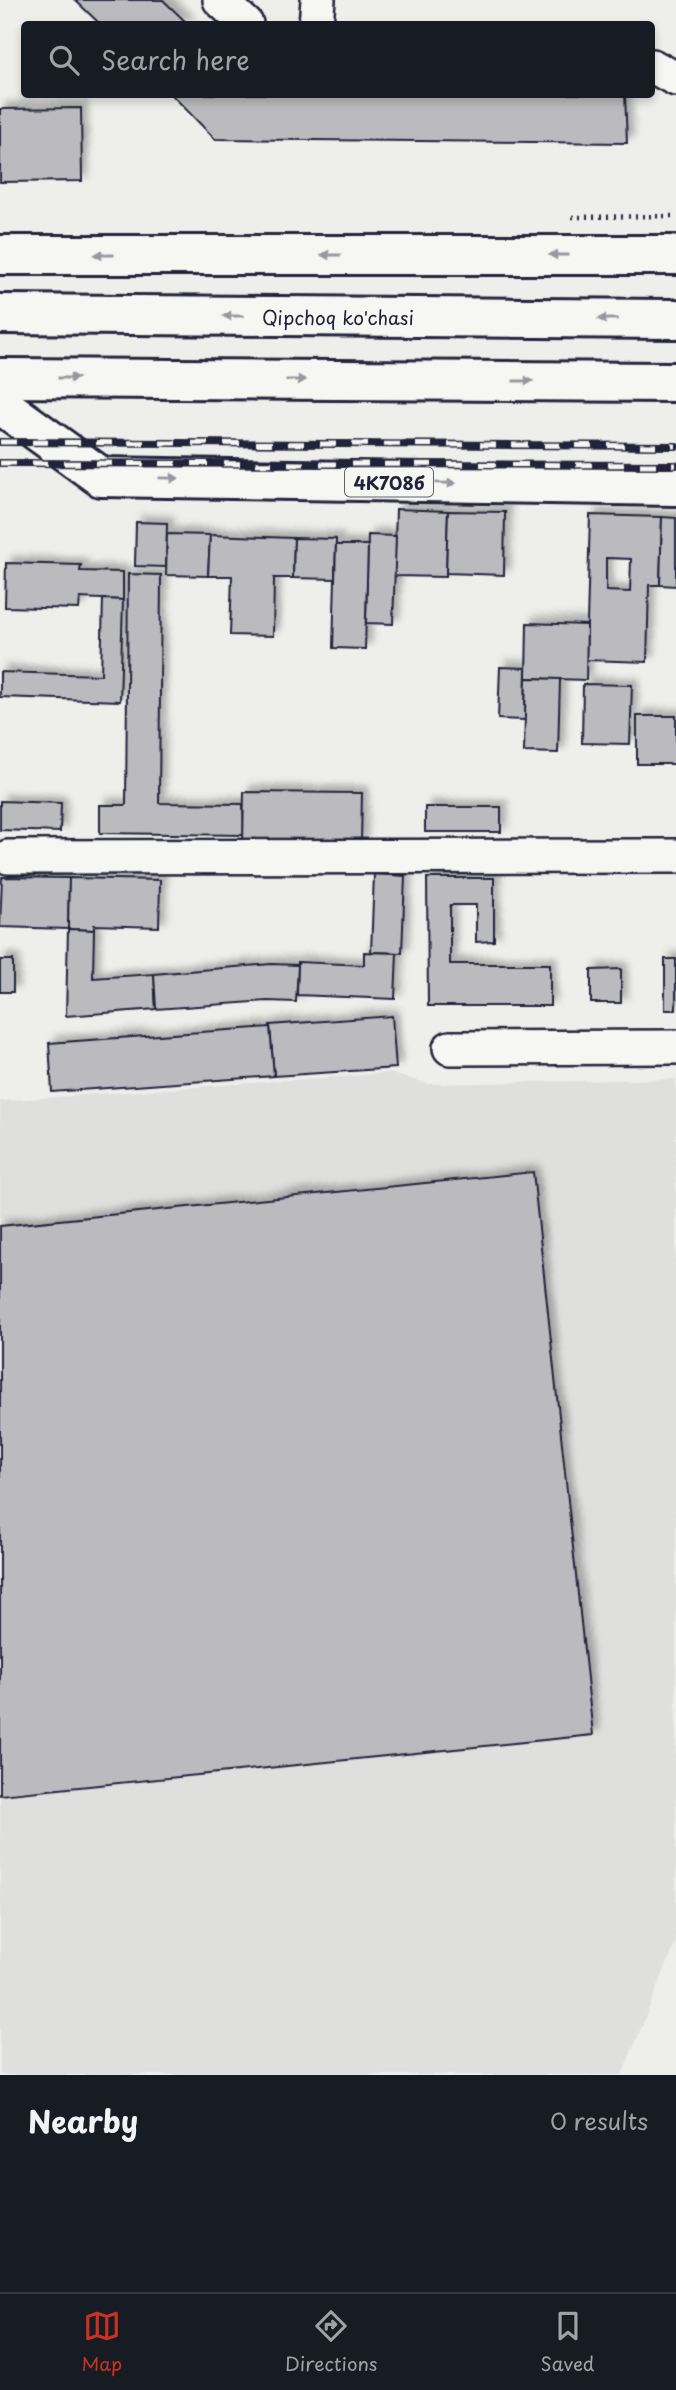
<!DOCTYPE html>
<meta charset="utf-8">
<style>
body{margin:0;font-family:"Playpen Sans",sans-serif;background:#20242c;color:#f1f3f6}
.list{margin:0;padding:0;list-style:none}
h2{display:flex;justify-content:space-between;align-items:center;height:91px;margin:0;padding:0 28px;font-size:30px}
h2 small{font-size:23px;font-weight:400;color:#9ea1a6}
.icon{flex:none;width:38px;height:38px;fill:none;stroke:currentColor;stroke-width:2;stroke-linecap:round;stroke-linejoin:round}
.map{position:relative;flex:none;width:676px;height:2075px;overflow:hidden}
.search{position:absolute;background:#171b24;box-shadow:0 4px 10px #0003;left:21px;right:21px;top:21px;height:77px;display:flex;align-items:center;gap:18px;box-sizing:border-box;padding:0 24px;border-radius:7px;color:#9ea1a6;font-size:26px}
.sheet{height:217px;background:#171b24}
nav{display:flex;justify-content:space-around;align-items:center;box-sizing:border-box;height:98px;border-top:2px solid #363941;background:#171b24;font-size:19px;color:#9ea1a6}
nav a{display:grid;justify-items:center;gap:4px}
nav .on{color:#c8321e}
.map>svg:first-child{display:block}
.built{fill:#dfdfde}
.building{fill:#bbbbbf;stroke:#22223b;stroke-width:2;fill-rule:evenodd;filter:url(#shadow)}
.lines{fill:none;stroke-linecap:round;stroke-linejoin:round}
.minor-casing{stroke:#22223b;stroke-width:38}
.major-casing{stroke:#22223b;stroke-width:44}
.path{stroke:#22223b;stroke-width:4.5;stroke-dasharray:2 5;stroke-linecap:butt}
.minor{stroke:#f6f6f2;stroke-width:33}
.major{stroke:#f6f6f2;stroke-width:38}
.rail-casing{stroke:#22223b;stroke-width:8}
.rail{stroke:#f6f6f2;stroke-width:5;stroke-dasharray:16;stroke-linecap:butt}
.oneway{fill:#9797a0}
.labels{text-anchor:middle;dominant-baseline:central;stroke-width:5;stroke-linejoin:round;paint-order:stroke}
.shield{fill:#f6f6f2;stroke:#626272;stroke-width:2}
.shield-label{font-size:18px;font-weight:bold;fill:#22223b}
.street-label{font-size:19px;fill:#22223b;stroke:#f6f6f2}
</style>
<div class="map">
<svg width="676" height="2075" viewBox="0 0 676 2075">
<defs>
<filter id="shadow"><feDropShadow dx="6" dy="-6" stdDeviation="3.5" flood-color="#0004"/></filter>
</defs>
<rect width="100%" height="100%" fill="#eeeeeb"/>
<filter id="ink" filterUnits="userSpaceOnUse"><feTurbulence type="fractalNoise" baseFrequency=".0143" numOctaves="2"/><feDisplacementMap in="SourceGraphic" scale="14" xChannelSelector="R" yChannelSelector="G"/><feConvolveMatrix kernelMatrix="1 2 1 2 8 2 1 2 1" color-interpolation-filters="sRGB"/></filter>
<g filter="url(#ink)">
<path class="built" d="M389,1073L428,1084L676,1079V1942L622,2075H0V1101Z"/>
<g class="building">
<path d="M75,0H163L188,24H100Z"/>
<path d="M171,94H625L627,143L215,139Z"/>
<path d="M81,108L82,181L0,182V109Z"/>
<path d="M396,509L448,511L446,577L394,576Z"/>
<path d="M448,511L505,512L504,575L446,573Z"/>
<path d="M590,515L662,517L660,585H649L647,662L586,660ZM606,558L631,559L630,592L606,591Z"/>
<path d="M662,517L676,518V586L660,585Z"/>
<path d="M136,522L167,523L166,567L135,566Z"/>
<path d="M167,534L210,535L208,576L166,575Z"/>
<path d="M210,535L294,538L293,578H274L273,636L230,635L232,576H208Z"/>
<path d="M368,535L396,536L393,624L366,623Z"/>
<path d="M294,538L336,539L335,579L293,578Z"/>
<path d="M336,545H368L365,649L333,648Z"/>
<path d="M6,563L81,565L80,571L123,572V600L80,598L79,609L5,607Z"/>
<path d="M128,574L161,575L159,803L243,804L244,835L100,833V805H126Z"/>
<path d="M103,599L123,600L120,701L0,697V672L101,675Z"/>
<path d="M527,623L587,625L586,680L526,678Z"/>
<path d="M500,667L526,668L525,720L498,719Z"/>
<path d="M526,678L560,679L558,753L524,752Z"/>
<path d="M583,684L632,685L630,744L582,743Z"/>
<rect x="637" y="716" width="39" height="48"/>
<path d="M244,792L362,793L361,844L243,842Z"/>
<path d="M0,801L61,803L60,832L0,830Z"/>
<rect x="425" y="807" width="76" height="25"/>
<path d="M374,874L405,876L402,953L371,952Z"/>
<path d="M2,877L69,878L68,929L0,927Z"/>
<path d="M69,878L160,880L159,927L94,925V930L68,929Z"/>
<path d="M427,878H494V941L476,942V905H450V964H550V1006H428Z"/>
<path d="M68,929L94,930L93,978L154,974L156,1009L66,1016Z"/>
<path d="M364,952L397,953L395,999L297,995L298,962L364,965Z"/>
<rect x="665" y="959" width="11" height="51"/>
<rect x="0" y="960" width="13" height="32"/>
<path d="M271,964L298,965L296,1002L267,1001L156,1009L154,974Z"/>
<path d="M621,969V1003H591V970Z"/>
<path d="M392,1016L396,1068L274,1076L270,1025Z"/>
<path d="M270,1027L274,1076L52,1092L49,1043Z"/>
<path d="M533,1172L593,1735L0,1795V1226Z"/>
</g>
<g class="lines">
<g class="minor-casing">
<g id="minor">
<path d="M220,0L246,24"/>
<path d="M316,24L318,0"/>
<path d="M652,66L676,79"/>
<path d="M8,857L676,856"/>
<path d="M450,1048L676,1047"/>
</g>
</g>
<g class="major-casing">
<g id="major">
<path d="M0,255H676"/>
<path d="M0,314L676,319"/>
<path d="M0,378L676,382"/>
<path d="M0,404L101,477L676,486"/>
</g>
</g>
<path class="path" d="M572,217L676,216"/>
<use href="#minor" class="minor"/>
<use href="#major" class="major"/>
<g class="rail-casing">
<g id="rail">
<path d="M0,442L676,446"/>
<path d="M0,463L676,465"/>
</g>
</g>
<use href="#rail" class="rail"/>
</g>
<defs><path id="oneway-solid" d="M-6-.8H1V-3.2L6.5 0L1 3.2V.8H-6Z" transform="scale(1.75)"/></defs>
<g class="oneway">
<use href="#oneway-solid" transform="translate(104 255) rotate(-180)"/>
<use href="#oneway-solid" transform="translate(331 255) rotate(-180)"/>
<use href="#oneway-solid" transform="translate(559 255) rotate(-180)"/>
<use href="#oneway-solid" transform="translate(233 316) rotate(-180)"/>
<use href="#oneway-solid" transform="translate(608 319) rotate(-180)"/>
<use href="#oneway-solid" transform="translate(68 378)"/>
<use href="#oneway-solid" transform="translate(296 380)"/>
<use href="#oneway-solid" transform="translate(523 381)"/>
<use href="#oneway-solid" transform="translate(169 478) rotate(1)"/>
<use href="#oneway-solid" transform="translate(446 483) rotate(1)"/>
</g>
</g>
<g class="labels">
<rect class="shield" x="345" y="467.5" width="88" height="29" rx="5"/>
<g class="shield-label">
<text x="389" y="482">4К708б</text>
</g>
<g class="street-label">
<text x="338" y="317">Qipchoq ko'chasi</text>
</g>
</g>
</svg>
<div class="search"><svg class="icon" aria-label="search" viewBox="0 0 24 24"><circle cx="10" cy="10" r="6"/><path d="M15 15l6 6"/></svg>Search here</div>
</div>
<section class="sheet">
<h2>Nearby<small>0 results</small></h2>
<ul class="list">
</ul>
</section>
<nav>
<a class="on"><svg class="icon" aria-label="map" viewBox="0 0 24 24"><path d="M3 6l6-2 6 2 6-2v14l-6 2-6-2-6 2zM9 4v14M15 6v14"/></svg>Map</a>
<a><svg class="icon" aria-label="directions" viewBox="0 0 24 24"><path d="M12 3l9 9-9 9-9-9zM9 14v-3h6M13 9l2 2-2 2"/></svg>Directions</a>
<a><svg class="icon" aria-label="saved" viewBox="0 0 24 24"><path d="M7 4h10v16l-5-4-5 4z"/></svg>Saved</a>
</nav>
